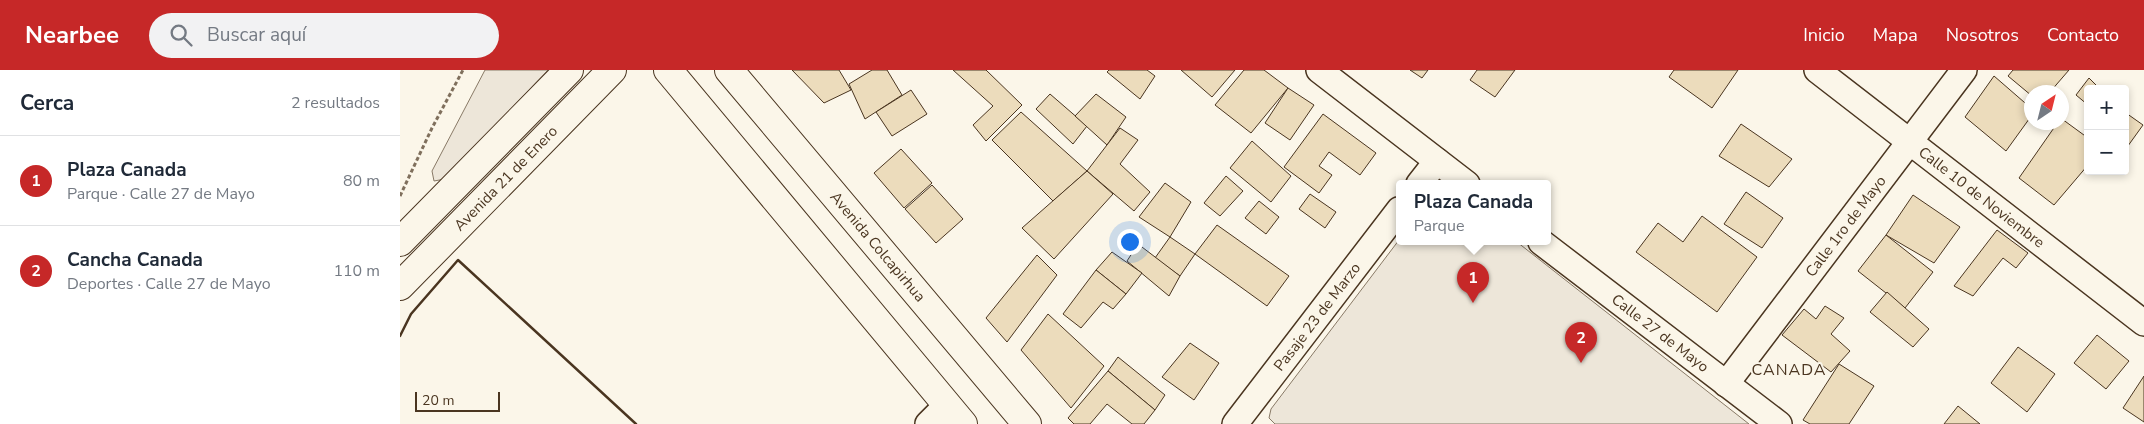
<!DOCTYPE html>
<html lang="es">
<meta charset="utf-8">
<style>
body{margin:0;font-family:"Nunito Sans",sans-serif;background:#f2f2f3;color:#1f2937}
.controls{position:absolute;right:15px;top:15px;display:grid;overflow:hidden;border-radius:5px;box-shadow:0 2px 8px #0003}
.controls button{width:45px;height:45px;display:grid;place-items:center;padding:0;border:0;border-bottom:1px solid #e0e1e3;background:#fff;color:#1f2937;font:25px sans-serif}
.compass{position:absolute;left:1624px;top:15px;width:45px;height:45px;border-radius:50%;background:#fff;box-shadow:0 2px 8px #0003;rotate:35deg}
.scale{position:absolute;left:15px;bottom:12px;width:85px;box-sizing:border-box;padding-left:5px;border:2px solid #4a3520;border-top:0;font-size:14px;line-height:18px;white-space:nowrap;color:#4a3520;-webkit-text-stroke:4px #fbf6e9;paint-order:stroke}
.you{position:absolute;left:729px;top:171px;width:18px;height:18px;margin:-12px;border:4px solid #fff;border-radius:50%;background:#1a73e8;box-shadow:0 0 0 8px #1a73e833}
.badge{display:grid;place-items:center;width:32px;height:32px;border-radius:50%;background:#c62828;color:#fff;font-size:16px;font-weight:700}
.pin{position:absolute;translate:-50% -41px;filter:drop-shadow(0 1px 2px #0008)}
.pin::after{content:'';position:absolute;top:26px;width:18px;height:15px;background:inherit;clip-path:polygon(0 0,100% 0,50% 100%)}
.popup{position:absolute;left:996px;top:110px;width:155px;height:65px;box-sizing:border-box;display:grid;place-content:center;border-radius:5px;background:#fff;filter:drop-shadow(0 1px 4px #0005);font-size:16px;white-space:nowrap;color:#747a83}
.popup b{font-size:19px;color:#1f2937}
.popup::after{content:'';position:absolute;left:50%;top:100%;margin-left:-10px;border:10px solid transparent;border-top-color:#fff}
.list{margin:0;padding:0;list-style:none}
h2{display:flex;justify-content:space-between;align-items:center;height:65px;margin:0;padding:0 20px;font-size:21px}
h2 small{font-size:16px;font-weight:400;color:#747a83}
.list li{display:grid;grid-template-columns:32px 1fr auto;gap:15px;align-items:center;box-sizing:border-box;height:90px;padding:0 20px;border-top:1px solid #e0e1e3}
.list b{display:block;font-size:19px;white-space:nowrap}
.list p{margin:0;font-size:16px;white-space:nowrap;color:#747a83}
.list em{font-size:16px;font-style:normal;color:#747a83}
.icon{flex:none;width:28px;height:28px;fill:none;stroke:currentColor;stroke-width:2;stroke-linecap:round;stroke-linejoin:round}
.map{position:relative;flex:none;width:1744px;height:354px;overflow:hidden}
header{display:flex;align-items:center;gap:30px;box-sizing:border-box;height:70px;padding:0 25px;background:#c62828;color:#fff}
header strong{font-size:24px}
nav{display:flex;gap:28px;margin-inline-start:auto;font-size:18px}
.search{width:350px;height:45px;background:#f2f2f3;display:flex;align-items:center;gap:12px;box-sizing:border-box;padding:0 18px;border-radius:28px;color:#747a83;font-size:19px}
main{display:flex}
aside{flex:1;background:#fff}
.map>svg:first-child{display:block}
.green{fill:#ede6d9;stroke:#887966}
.building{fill:#ecdcbc;stroke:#4a3520}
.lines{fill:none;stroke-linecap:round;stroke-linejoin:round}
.minor-casing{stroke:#4a3520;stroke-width:28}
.tertiary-casing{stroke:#4a3520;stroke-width:30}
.primary-casing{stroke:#4a3520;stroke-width:30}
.path{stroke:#7f6f5c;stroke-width:3;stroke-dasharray:4 2.5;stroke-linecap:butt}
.minor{stroke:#fbf6e9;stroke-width:25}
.tertiary{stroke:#fbf6e9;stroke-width:28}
.primary{stroke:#fbf6e9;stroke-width:28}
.wall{stroke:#4a3520;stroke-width:2.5}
.labels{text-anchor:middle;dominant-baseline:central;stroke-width:4;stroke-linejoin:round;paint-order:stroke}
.street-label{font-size:15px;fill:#4a3520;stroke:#fbf6e9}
.neighbourhood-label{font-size:16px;letter-spacing:1px;fill:#4a3520;stroke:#fbf6e9}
</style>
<header>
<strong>Nearbee</strong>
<div class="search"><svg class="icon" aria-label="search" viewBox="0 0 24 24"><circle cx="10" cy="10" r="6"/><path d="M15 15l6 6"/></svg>Buscar aquí</div>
<nav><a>Inicio</a><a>Mapa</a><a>Nosotros</a><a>Contacto</a></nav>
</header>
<main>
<aside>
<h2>Cerca<small>2 resultados</small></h2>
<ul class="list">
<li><span class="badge">1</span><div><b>Plaza Canada</b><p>Parque · Calle 27 de Mayo</p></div><em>80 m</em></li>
<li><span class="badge">2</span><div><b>Cancha Canada</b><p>Deportes · Calle 27 de Mayo</p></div><em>110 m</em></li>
</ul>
</aside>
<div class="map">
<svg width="1744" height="354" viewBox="0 0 1744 354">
<rect width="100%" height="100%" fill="#fbf6e9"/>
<g class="green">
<path d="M85,0H148L45,109L34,111L32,101Z"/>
<path d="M999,170V172H1117L1349,354H875L869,348L871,339Z"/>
</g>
<g class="building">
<path d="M392,0H439L451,20L424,33Z"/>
<path d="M472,0H487L502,25L465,49L449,14Z"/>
<path d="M553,0H586L622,35L586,71L573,55L593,36Z"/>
<path d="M709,0H747L755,6L740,29L707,2Z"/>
<path d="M781,0H835L812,27Z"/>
<path d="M844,0H864L888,18L851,63L815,35Z"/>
<path d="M1010,0H1028L1022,8Z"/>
<path d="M1077,0H1115L1095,27L1070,10Z"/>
<path d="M1274,0H1338L1312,38L1269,7Z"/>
<path d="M1613,0H1669L1650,22H1632V26L1608,6Z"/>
<path d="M1594,6L1632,39V45L1606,81L1565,47Z"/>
<path d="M1689,8L1700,19H1688V35L1676,25Z"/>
<path d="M888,18L914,35L890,70L865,53Z"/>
<path d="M511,20L527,44L492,66L476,42Z"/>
<path d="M650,24L687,56L673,74L636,39Z"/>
<path d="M696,24L726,47L707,75L675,46Z"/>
<path d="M621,42L687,101L653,131L592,70Z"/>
<path d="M1726,43L1743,55L1725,80V45Z"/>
<path d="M923,44L976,83L960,105L929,82L919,96L932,105L919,123L884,97Z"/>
<path d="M1662,49L1688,68V95L1654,135L1619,108L1658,52H1662Z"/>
<path d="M1341,54L1392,89L1369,117L1319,86Z"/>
<path d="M720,58L738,70L720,94L750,122L734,141L687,101Z"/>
<path d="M852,71L891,106L871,132L830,98Z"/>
<path d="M501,79L532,113L504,138L474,103Z"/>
<path d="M687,101L713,124L654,189L622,158Z"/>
<path d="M826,106L843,121L820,146L804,133Z"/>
<path d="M765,113L791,132L770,167L739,147Z"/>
<path d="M532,115L563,149L536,173L505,139Z"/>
<path d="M1346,122L1383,148L1362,178L1324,154Z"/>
<path d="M910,124L936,142L925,158L899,139Z"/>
<path d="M1513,125L1560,157L1534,193L1486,165Z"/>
<path d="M859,131L879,147L866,164L845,148Z"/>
<path d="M1302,146L1357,187L1317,242L1236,182L1258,153L1283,172Z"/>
<path d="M817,155L889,206L867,236L795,184Z"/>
<path d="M1597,160L1628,183L1616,198L1603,188L1573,226L1554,216Z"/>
<path d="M1486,165L1533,202L1505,238L1458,201Z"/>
<path d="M770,167L795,184L780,206L755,188Z"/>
<path d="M738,174L780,206L769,226L727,191Z"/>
<path d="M712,182L742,203L726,224L696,200Z"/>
<path d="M637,185L657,205L607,272L586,248Z"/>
<path d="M696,200L726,224L713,239L703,232L681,258L663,244Z"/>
<path d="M1487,222L1529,259L1513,277L1470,242Z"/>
<path d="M1425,236L1444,248L1431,264L1450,281L1431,302L1382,265L1404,239L1416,249Z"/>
<path d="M648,244L704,296L671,338L621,280Z"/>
<path d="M1697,265L1729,291L1706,319L1674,293Z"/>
<path d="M790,273L819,293L794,330L762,307Z"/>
<path d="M1618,277L1655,304L1627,342L1591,313Z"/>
<path d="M718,287L765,325L755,340L708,301Z"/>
<path d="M1439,294L1474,316L1449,354H1410L1403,350Z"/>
<path d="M708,301L755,340L744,354H732L707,334L690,354H674L668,348Z"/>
<path d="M1744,306V352L1723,338Z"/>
<path d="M1558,336L1580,354H1544Z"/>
</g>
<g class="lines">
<g class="minor-casing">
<g id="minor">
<path d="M919,0L1067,114"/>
<path id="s1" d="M1417,0L1744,253"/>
<path d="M1019,114L1037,91"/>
<path id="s2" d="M1141,172L1379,354"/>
<path id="s3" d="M1326,314L1564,0"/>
<path d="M528,354L547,335"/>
<path id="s4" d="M835,354L999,140"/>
</g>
</g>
<g class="tertiary-casing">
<g id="tertiary">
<path d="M0,172L169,0"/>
<path id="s5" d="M0,216L212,0"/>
</g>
</g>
<g class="primary-casing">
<g id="primary">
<path d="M268,0L563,354"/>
<path id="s6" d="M329,0L627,354"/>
</g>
</g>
<path class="path" d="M0,126L32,58L63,0"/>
<use href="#minor" class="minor"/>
<use href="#tertiary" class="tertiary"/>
<use href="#primary" class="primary"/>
<path class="wall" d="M0,266L11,244L58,190L236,354"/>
</g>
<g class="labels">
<g class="street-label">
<text stroke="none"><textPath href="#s5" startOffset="151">Avenida 21 de Enero</textPath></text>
<text stroke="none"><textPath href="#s1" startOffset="208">Calle 10 de Noviembre</textPath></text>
<text stroke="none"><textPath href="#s3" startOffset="198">Calle 1ro de Mayo</textPath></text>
<text stroke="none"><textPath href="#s6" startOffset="231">Avenida Colcapirhua</textPath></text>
<text stroke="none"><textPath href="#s4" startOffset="135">Pasaje 23 de Marzo</textPath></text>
<text stroke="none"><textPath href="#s2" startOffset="150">Calle 27 de Mayo</textPath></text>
</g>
<g class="neighbourhood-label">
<text x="1389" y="300">CANADA</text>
</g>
</g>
</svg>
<div class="controls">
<button>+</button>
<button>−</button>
</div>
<svg class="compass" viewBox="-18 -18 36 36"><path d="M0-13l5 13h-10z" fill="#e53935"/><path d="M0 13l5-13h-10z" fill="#747a83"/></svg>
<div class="scale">20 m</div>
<div class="you"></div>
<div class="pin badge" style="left:1073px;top:233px">1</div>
<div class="popup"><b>Plaza Canada</b>Parque</div>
<div class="pin badge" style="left:1181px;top:293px">2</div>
</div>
</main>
